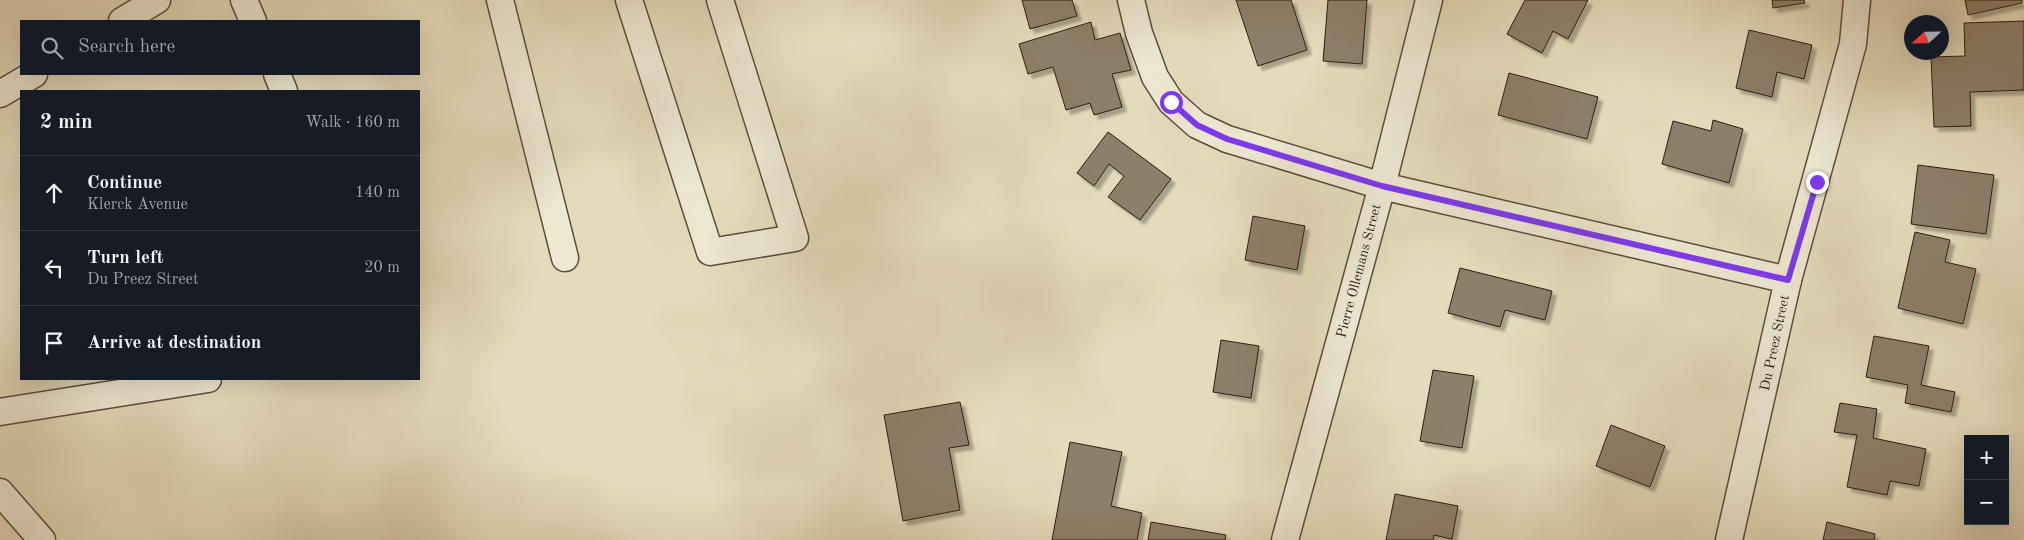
<!DOCTYPE html>
<meta charset="utf-8">
<style>
body{margin:0;font-family:"Old Standard TT",serif;background:#20242c;color:#f1f3f6}
.controls{position:absolute;right:15px;bottom:15px;display:grid;overflow:hidden;border-radius:0px;box-shadow:0 5px 20px #0002}
.controls button{width:45px;height:45px;display:grid;place-items:center;padding:0;border:0;border-bottom:1px solid #363941;background:#171b24;color:#f1f3f6;font:25px sans-serif}
.compass{position:absolute;left:1904px;top:15px;width:45px;height:45px;border-radius:50%;background:#171b24;box-shadow:0 5px 20px #0002;rotate:248deg}
.stop{position:absolute;width:15px;height:15px;margin:-11px;border:4px solid #7c3aed;border-radius:50%;background:#fff}
.stop.end{background:#7c3aed;border-color:#fff;box-shadow:0 1px 5px #0008}
.list{margin:0;padding:0;list-style:none}
h2{display:flex;justify-content:space-between;align-items:center;height:65px;margin:0;padding:0 20px;font-size:21px}
h2 small{font-size:16px;font-weight:400;color:#9ea1a6}
.list li{display:grid;grid-template-columns:32px 1fr auto;gap:15px;align-items:center;box-sizing:border-box;height:75px;padding:0 20px;border-top:1px solid #363941}
.list b{display:block;font-size:19px;white-space:nowrap}
.list p{margin:0;font-size:16px;white-space:nowrap;color:#9ea1a6}
.list em{font-size:16px;font-style:normal;color:#9ea1a6}
.icon{flex:none;width:28px;height:28px;fill:none;stroke:currentColor;stroke-width:2;stroke-linecap:round;stroke-linejoin:round}
.map{position:relative;flex:none;width:2024px;height:540px;overflow:hidden}
.search{position:absolute;background:#171b24;box-shadow:0 5px 20px #0002;left:20px;top:20px;width:400px;height:55px;display:flex;align-items:center;gap:12px;box-sizing:border-box;padding:0 18px;border-radius:0px;color:#9ea1a6;font-size:19px}
.panel{position:absolute;background:#171b24;box-shadow:0 5px 20px #0002;left:20px;top:90px;width:400px;height:290px;border-radius:0px}
.map>svg:first-child{display:block}
.building{fill:#8d7f6b;stroke:#2e1c13;filter:url(#shadow)}
.lines{fill:none;stroke-linecap:round;stroke-linejoin:round}
.minor-casing{stroke:#5c4c3d;stroke-width:29}
.minor{stroke:#eee8d3;stroke-width:26}
.route{stroke:#7c3aed;stroke-width:6}
.labels{text-anchor:middle;dominant-baseline:central;stroke-width:4;stroke-linejoin:round;paint-order:stroke}
.street-label{font-size:14px;fill:#2e1c13;stroke:#eee8d3}
</style>
<div class="map">
<svg width="2024" height="540" viewBox="0 0 2024 540">
<defs>
<filter id="shadow"><feDropShadow dx="4.5" dy="4.5" stdDeviation="1" flood-color="#0004"/></filter>
</defs>
<rect width="100%" height="100%" fill="#e5dbbc"/>
<filter id="stains"><feTurbulence type="fractalNoise" baseFrequency=".004" numOctaves="4"/><feColorMatrix values="0 0 0 0 .2 0 0 0 0 .09 0 0 0 0 .02 0 0 0 .5 -.17"/></filter>
<radialGradient id="worn" r=".72"><stop offset=".6" stop-color="#630" stop-opacity="0"/><stop offset="1" stop-color="#630" stop-opacity=".3"/></radialGradient>
<g class="building">
<path d="M1022,0H1072L1077,16L1030,29Z"/>
<path d="M1236,0H1291L1307,50L1258,66Z"/>
<path d="M1328,0H1367L1362,64L1323,61Z"/>
<path d="M1525,0H1588L1568,39L1553,31L1542,53L1507,34Z"/>
<path d="M1772,0H1804L1805,3L1773,8Z"/>
<path d="M1965,0H2022V3L1968,15Z"/>
<path d="M2024,21V90L1970,92L1971,126L1934,127L1931,57L1965,56L1964,23Z"/>
<path d="M1091,22L1095,40L1120,33L1131,70L1112,74L1122,107L1094,115L1090,103L1066,110L1053,67L1028,74L1019,44Z"/>
<path d="M1749,30L1812,45L1804,79L1777,72L1772,97L1736,88Z"/>
<path d="M1509,73L1598,97L1587,139L1498,115Z"/>
<path d="M1713,120L1743,129L1729,183L1662,164L1673,121L1711,131Z"/>
<path d="M1108,132L1171,179L1140,220L1108,197L1124,176L1109,164L1094,186L1077,173Z"/>
<path d="M1918,165L1994,175L1986,234L1911,224Z"/>
<path d="M1253,216L1305,226L1297,270L1245,260Z"/>
<path d="M1915,232L1950,240L1945,262L1976,269L1963,324L1898,308Z"/>
<path d="M1460,268L1552,291L1545,320L1505,310L1500,327L1448,313Z"/>
<path d="M1874,336L1929,346L1921,385L1955,392L1951,412L1905,403L1908,385L1866,377Z"/>
<path d="M1221,340L1259,346L1251,398L1213,392Z"/>
<path d="M1433,370L1474,376L1462,448L1420,441Z"/>
<path d="M960,402L969,445L949,448L960,510L903,521L884,415Z"/>
<path d="M1840,403L1877,409L1873,438L1926,449L1919,486L1890,481L1887,495L1847,487L1857,435L1834,432Z"/>
<path d="M1611,425L1665,446L1650,487L1596,466Z"/>
<path d="M1070,442L1122,452L1111,506L1142,513L1137,540H1052Z"/>
<path d="M1395,494L1458,506L1452,539L1434,535L1433,540H1386Z"/>
<path d="M1151,522L1226,535L1225,540H1148Z"/>
<path d="M1827,522L1875,534L1874,540H1823Z"/>
</g>
<g class="lines">
<g class="minor-casing">
<g id="minor">
<path d="M244,0L253,21"/>
<path d="M500,0L565,258"/>
<path d="M629,0L710,252L795,238L720,0"/>
<path d="M1131,0L1139,33L1155,77L1171,102L1197,125L1227,139L1382,186L1788,280"/>
<path d="M122,21L157,0"/>
<path d="M277,74L284,91"/>
<path d="M0,94L34,74"/>
<path d="M0,412L208,379"/>
<path d="M0,492L42,540"/>
<path d="M1285,540L1382,186L1429,0"/>
<path d="M1729,540L1788,280L1853,44L1857,0"/>
</g>
</g>
<use href="#minor" class="minor"/>
</g>
<g class="lines">
<path class="route" d="M1171,102L1197,125L1227,139L1382,186L1788,280L1817,182"/>
</g>
<g class="labels">
<g class="street-label">
<text transform="translate(1359 271) rotate(-75)">Pierre Ollemans Street</text>
<text transform="translate(1775 343) rotate(-78)">Du Preez Street</text>
</g>
</g>
<rect width="100%" height="100%" filter="url(#stains)"/>
<rect width="100%" height="100%" fill="url(#worn)"/>
</svg>
<div class="controls">
<button>+</button>
<button>−</button>
</div>
<svg class="compass" viewBox="-18 -18 36 36"><path d="M0-13l5 13h-10z" fill="#e53935"/><path d="M0 13l5-13h-10z" fill="#9ea1a6"/></svg>
<div class="stop" style="left:1171px;top:102px"></div>
<div class="stop end" style="left:1817px;top:182px"></div>
<div class="search"><svg class="icon" aria-label="search" viewBox="0 0 24 24"><circle cx="10" cy="10" r="6"/><path d="M15 15l6 6"/></svg>Search here</div>
<section class="panel">
<h2>2 min<small>Walk · 160 m</small></h2>
<ul class="list">
<li><svg class="icon" aria-label="ahead" viewBox="0 0 24 24"><path d="M12 20V5M6 11l6-6 6 6"/></svg><div><b>Continue</b><p>Klerck Avenue</p></div><em>140 m</em></li>
<li><svg class="icon" aria-label="left" viewBox="0 0 24 24"><path d="M17 20v-9H6M10 6l-5 5 5 5"/></svg><div><b>Turn left</b><p>Du Preez Street</p></div><em>20 m</em></li>
<li><svg class="icon" aria-label="arrive" viewBox="0 0 24 24"><path d="M6 21V4h12l-3 4 3 4H6"/></svg><div><b>Arrive at destination</b></div></li>
</ul>
</section>
</div>
